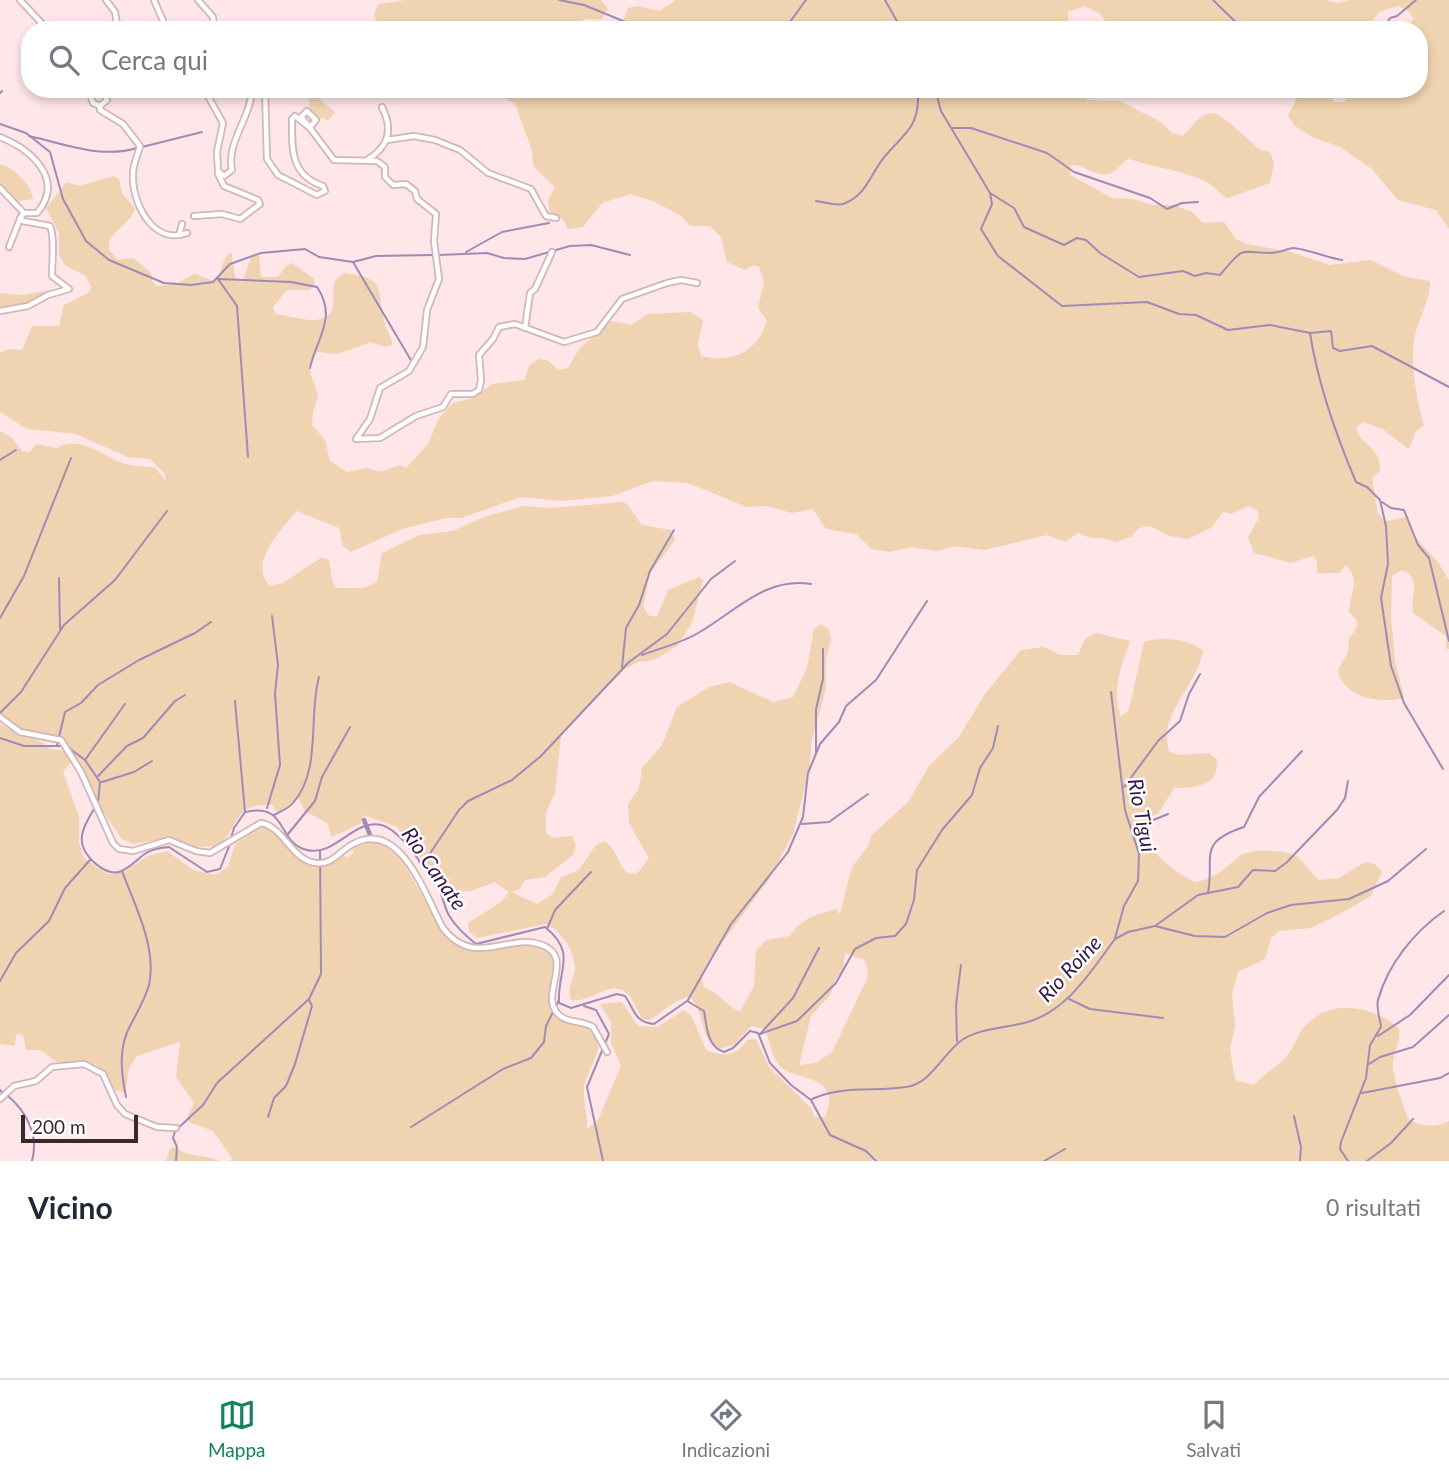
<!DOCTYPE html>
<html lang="it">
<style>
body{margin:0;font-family:Lato,sans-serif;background:#f6f6f7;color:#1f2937}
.scale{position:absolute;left:21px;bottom:18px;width:117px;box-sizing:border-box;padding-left:7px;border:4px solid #352a2c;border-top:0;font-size:19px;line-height:24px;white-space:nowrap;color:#352a2c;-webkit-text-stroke:5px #fff;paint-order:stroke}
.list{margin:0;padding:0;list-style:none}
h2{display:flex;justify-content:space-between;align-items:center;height:91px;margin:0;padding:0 28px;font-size:30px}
h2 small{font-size:23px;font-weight:400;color:#747a83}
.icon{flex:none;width:38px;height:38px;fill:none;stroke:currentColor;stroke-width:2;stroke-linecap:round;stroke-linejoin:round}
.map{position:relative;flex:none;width:1449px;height:1161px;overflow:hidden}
.search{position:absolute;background:#fff;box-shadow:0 4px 10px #0003;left:21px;right:21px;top:21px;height:77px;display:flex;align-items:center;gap:18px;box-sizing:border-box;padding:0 24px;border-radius:28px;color:#747a83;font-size:26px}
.sheet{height:217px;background:#fff}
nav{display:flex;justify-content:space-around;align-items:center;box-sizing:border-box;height:98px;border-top:2px solid #e0e1e3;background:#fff;font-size:19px;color:#747a83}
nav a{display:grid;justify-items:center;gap:4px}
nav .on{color:#12825f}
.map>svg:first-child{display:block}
.green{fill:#f0d3b0;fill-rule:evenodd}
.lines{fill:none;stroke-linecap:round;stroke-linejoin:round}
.stream{stroke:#9f8bb6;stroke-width:2}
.canal{stroke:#9f8bb6;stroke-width:4.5}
.minor-casing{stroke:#d3b6ba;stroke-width:8}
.minor{stroke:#fff;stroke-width:4.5}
.labels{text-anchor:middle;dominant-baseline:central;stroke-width:5;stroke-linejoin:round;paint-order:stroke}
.water-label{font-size:21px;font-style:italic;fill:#35184e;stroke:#fff}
</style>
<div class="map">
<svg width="1449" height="1161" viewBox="0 0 1449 1161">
<rect width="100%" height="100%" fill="#fee6e9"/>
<g class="green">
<path d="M405,0H601L608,9L602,19H584L574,30H397L376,21L374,14L379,4Z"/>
<path d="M676,0H1325L1338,3L1350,0H1449V229L1436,210L1398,200L1372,169L1340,147L1312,137L1295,126L1288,116L1297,98L1306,89H1327L1334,102H1344L1352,89H1419V30H1402L1414,19L1407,10L1398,6L1379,12L1365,30H1112L1099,13L1085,6L1068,12L1069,30H615L623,22L628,8L638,6L659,11Z"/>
<path d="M307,89L335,112L328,121L322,117L319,120L310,108Z"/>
<path d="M491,89H1081L1087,100L1120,101L1161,122L1172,133L1182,136C1193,128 1197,113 1214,113C1230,121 1244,136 1257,147C1261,151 1267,150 1271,154L1274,164L1270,183L1228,198C1218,194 1214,185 1205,181C1181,170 1155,168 1129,159C1121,162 1119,170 1111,173C1095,179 1086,164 1071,165L1070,175L1112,198L1133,199L1153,205H1174L1192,212L1203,223L1224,222L1236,239L1246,244L1291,252L1329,265L1371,260L1405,277L1430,281C1430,302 1418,319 1414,339C1410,362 1417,403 1424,425L1416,431L1409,449L1382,429L1363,422L1356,428C1362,448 1381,445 1380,471L1372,477L1378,514L1386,521L1406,517L1417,539L1437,561L1449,580V649H1446V636L1413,613C1410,596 1423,577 1401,570L1392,576L1391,619L1395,660L1404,698C1380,704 1343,698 1338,670L1348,652L1349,639L1357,627V620L1349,612C1350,594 1361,580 1346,565L1339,573H1317V561L1313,556L1291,563L1254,553L1248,538L1259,517L1257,510L1249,506L1231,514L1223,512L1211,528L1188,539L1170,536L1150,526L1139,528L1131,537L1115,542C1102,535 1092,541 1078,533L1065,542L1047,535L984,550L953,546L938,551L911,547L891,552L871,549L856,534L826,529L813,509L792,513L767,506L747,507L688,483L653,481L612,496L561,501L521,497L461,518H446L402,529L351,552L343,546L339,528L297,511C282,528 247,564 270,586L283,583L322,557L329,560L333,583L337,588H364L377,582L382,553L419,535L453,531L484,517L524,506L552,508L623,502L627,504L642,525L671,530L675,540L650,573L643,606L648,615L657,617L668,590L699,577L703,580L692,623L677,646L654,660L638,662L625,669L561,735L555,793L546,812V833L553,838L572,836L576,845L573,855L545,877L525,880L520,889L511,892L537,904L553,894L561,877L579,870L595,846L604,841C617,849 617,863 627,873L637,874L649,858L629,823L628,804L639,788L642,768L662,745L677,707L709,687L729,682L773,702L793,697L807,668L814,629L821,624L829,629L831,639L826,659V689L812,739L809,771L793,834L769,879L708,962L701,977L704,987C719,993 726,1005 740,1012L754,986L756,951L766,940L790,936C801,918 816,915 836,909L840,914L852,867L869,845L871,836L909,801L929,766L959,737L985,694L1021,650L1044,647L1060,655H1078L1085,639L1096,633L1130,641C1121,667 1111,690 1121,717L1129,710L1144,642C1164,636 1185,639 1203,650C1198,686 1157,713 1169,751L1178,755L1209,753L1217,759C1219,787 1197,787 1174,788L1158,814L1148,818L1143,838C1156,856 1174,872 1195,882C1214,879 1224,870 1237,858C1247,848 1285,849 1296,856C1304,862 1311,873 1319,880L1339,878L1365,862L1375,864L1382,872L1371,896L1330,919L1311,928L1279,931L1271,938L1265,959L1238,972L1232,993L1235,1026L1230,1048L1235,1080L1254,1085C1264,1074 1277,1067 1286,1057C1295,1047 1297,1034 1306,1025C1333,997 1373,1007 1399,1028C1401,1041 1395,1048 1393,1061C1391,1072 1404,1109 1409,1120C1424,1127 1435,1128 1449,1121V1161H230L232,1158L213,1131L189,1122L187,1117L194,1103L176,1077L180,1042L137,1056L129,1069L125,1093L115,1090L105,1072L95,1064L57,1062L40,1050H26L23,1035L16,1034L15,1046L0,1044V724C15,734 42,739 51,749L66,751L72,760L63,772L79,817V842L83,857L96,867L108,874L123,873L147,856L167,851L193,870L215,875L228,867L235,844L261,826L268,828C290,850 313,883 343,855L347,858L354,852L351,848L372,842L382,843L399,855L443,932C451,940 463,949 475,951C497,954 528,936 548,952C570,970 531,1009 567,1022C574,1024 582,1024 589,1026C613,1041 585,1070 584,1089C583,1102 588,1115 587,1129L598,1120L621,1066L611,1043V1022L600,1004L622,1002L638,1026L657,1027L684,1010L692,1017L706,1050C722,1057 737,1057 747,1040L756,1039L769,1067L811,1108L815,1117H825C844,1072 792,1082 779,1065C770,1054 771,1040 764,1029L751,1026L735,1044L720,1049C698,1038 706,1013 690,997C673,1000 664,1012 649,1020L642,1019L630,996L621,989C602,985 590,1003 571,1000C568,989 571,984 574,974C579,956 561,930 546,924L477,938L469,932L468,923L501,902L509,892L495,882L471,891H446L397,827L364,815L360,824L332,837L327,823L305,811L298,798L278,813L272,805C233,803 241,824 219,846L196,847L171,838L133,844L122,839L101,809L79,762L60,737L22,731L0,714V431L12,438L23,452H30L36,444L57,448C74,435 101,453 117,461C129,466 143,466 155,468L166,481L165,474L150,459L128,457L76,434L27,429L0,412V353L9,349L22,350L32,326H59L64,305L88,293L91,287L86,276L66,266L59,255V233L46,208L67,182L80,186L113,176L119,179L122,193L135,209C129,226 106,233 109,250L118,260L133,258L151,273L152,281L157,286L177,284L195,273C228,293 214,265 231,252L236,281L243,280L252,255L259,256L261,277H278L286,266L292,263L314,279L315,286L309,290H287L273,307L275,314C289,315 325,329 332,310C335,301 332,291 334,282L343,273C388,278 376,288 385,324C387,333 392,336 392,345L385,347L371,342L338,354L317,352C303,371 314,377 318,397L313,411L312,425L325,440L330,461L347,472L368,468L381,472L399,465L406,468L428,444L439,418L453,403L473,398L492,384L524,380L530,365L539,359L549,361L558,370L568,368L579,349L611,321L631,325L648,314L690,312L703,320L698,345L701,356C732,364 757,352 767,321L758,308L764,282L759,267L754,265L745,270L727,262L721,237L710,226H690L680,215L655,202L631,194L602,203L583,227L568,229L563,219L550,212L548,201L555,187L533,166L532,150L515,104ZM845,953L864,960L868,970L867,979L832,1052L816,1063L799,1065L811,1016L831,994L835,979L843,971Z"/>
<path d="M0,164C16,170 30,183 33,199L18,201L0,183Z"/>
<path d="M51,290L57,291L27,304L0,309V293L22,295Z"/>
<path d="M175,1147C186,1157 205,1154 219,1161H166L170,1149Z"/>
</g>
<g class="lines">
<g class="stream">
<path d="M559,0L584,5L645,30"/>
<path d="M885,0L902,30"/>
<path d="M1213,0L1244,30"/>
<path d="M784,30L806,0"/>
<path d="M1383,30L1390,18L1397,16L1416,0"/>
<path d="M935,89L941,111L990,193L992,204L981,229L998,256L1062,306L1147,302L1179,314L1196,315L1228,330L1270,325L1310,333L1331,331L1333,348L1340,351L1372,346L1449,387"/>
<path d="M0,93L2,91"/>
<path d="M741,97L744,89"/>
<path d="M0,124L26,133L50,152L63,199L86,241L109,260L164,283L191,285L213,282L230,264L261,253L305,249L319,257L353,262L376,256L433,255"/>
<path d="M952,128H971L1047,153L1074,172L1150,198L1167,209L1182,203L1198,202"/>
<path d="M29,136C65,144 101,159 137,148"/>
<path d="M142,147L202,132"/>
<path d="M990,193L1014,208L1024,227L1064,245L1077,238L1086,240L1100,253L1139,277L1183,271L1195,276L1206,273L1220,275C1245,246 1237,252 1271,253C1279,253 1286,249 1293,248C1303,248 1329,258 1342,260"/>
<path d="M816,201C824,202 836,206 843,204C868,195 870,173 886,155C907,131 920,126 918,89"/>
<path d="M466,252L502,232L549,223"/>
<path d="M439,255L487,253L504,258L525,259L570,246L591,245L630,255"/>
<path d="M353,262L412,362"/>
<path d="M218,279L237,306L248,457"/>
<path d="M219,279L291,282L317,287C338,318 316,339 310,368"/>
<path d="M1310,333C1318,385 1336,435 1356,482L1367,487L1380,500L1386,526L1388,564L1381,598L1391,666L1404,703L1443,769"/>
<path d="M0,460L16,450"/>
<path d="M1382,502L1391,508L1404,510L1418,545L1429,558L1449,641"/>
<path d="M59,578L60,629"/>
<path d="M0,618L24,576L71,458"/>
<path d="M642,655C660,648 682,643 698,633C735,612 764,577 811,584"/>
<path d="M622,667L626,628L639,605L650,571L674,530"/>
<path d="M1111,692L1125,810L1139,854L1138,881L1124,906L1115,938"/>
<path d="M235,701L245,812"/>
<path d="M0,713L21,692L64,625L115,580L167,511"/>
<path d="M0,738L24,746H63"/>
<path d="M57,745L65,712L81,703L98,685L139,660L195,633L211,622"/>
<path d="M69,748L85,760L100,782L98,802"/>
<path d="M816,752V709L823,679V649"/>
<path d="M85,760L125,704"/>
<path d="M98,776L127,746L143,738L175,701L185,695"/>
<path d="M102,782L134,772L152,761"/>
<path d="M1124,787L1158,741L1180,721L1189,694L1200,674"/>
<path d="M95,807C90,817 80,830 82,842C83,856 106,878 122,871C143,860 138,850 169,847L207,872L220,869L230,844"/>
<path d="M267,808L280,765L275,694L278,665L272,616"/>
<path d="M274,815C280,812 289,808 293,803C322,770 308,716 319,677"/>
<path d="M802,824L829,822L868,794"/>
<path d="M288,834L315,801L322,777L350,727"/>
<path d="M231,838L234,828L245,812C289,802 276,843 307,850C335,857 353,819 381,825C401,829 429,874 440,892C444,900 445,910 450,917C457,928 466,936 476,944L545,927C578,954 557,969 559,1003L571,1008L617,994L625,996C635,1010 634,1022 654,1024L687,1001L704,1011C707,1027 707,1047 724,1052L733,1048L750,1031L758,1033L770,1063L791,1085L811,1100L830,1135L866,1151L876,1161"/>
<path d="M1139,850L1141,830L1151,821L1168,814"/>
<path d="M419,862L429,855L459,810L468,801L512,780L541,756L629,662L667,634L711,579L735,561"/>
<path d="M122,871C135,906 157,947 149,985C145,999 138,1011 131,1024C118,1047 121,1072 126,1097"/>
<path d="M1208,893C1215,856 1196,843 1244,827L1259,797L1302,751"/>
<path d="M1155,926L1195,936L1225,937L1267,913L1291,905L1349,899L1388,881L1426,849"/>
<path d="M547,929L555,910L591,872"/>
<path d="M0,981L16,953L49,921L65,888L90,860"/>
<path d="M1069,999L1090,1009L1163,1018"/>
<path d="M688,1000L731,924L788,852L803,817L808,773L820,744L839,722L846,706L876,680L927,601"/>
<path d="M584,1006L596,1010L609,1034L587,1087L603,1161"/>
<path d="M760,1034L797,1021L836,983L855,949L876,938L895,936L906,924L914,900L917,870L942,830L972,795L980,768L993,748L998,726"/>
<path d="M760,1034L793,998L819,948"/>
<path d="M1378,1036L1410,1015L1449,975"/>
<path d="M957,1041L956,1005L961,965"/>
<path d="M1369,1064L1380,1057L1413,1047L1449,1015"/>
<path d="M0,1090L2,1092"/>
<path d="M1362,1093L1440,1078L1449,1073"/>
<path d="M8,1096C27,1112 39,1136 32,1161"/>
<path d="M812,1099C843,1085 874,1092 906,1087C931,1084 943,1053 962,1040C980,1028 1007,1028 1028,1022C1068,1010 1091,971 1115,939L1128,932L1155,926L1198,895L1238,887L1253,870L1275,871L1286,863L1337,810L1345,798L1348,781"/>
<path d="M1294,1116L1301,1147L1300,1161"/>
<path d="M268,1117L274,1098L286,1086L295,1064L312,1006L309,1000"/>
<path d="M411,1127L503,1069L531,1058L544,1042L546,1026L559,1000"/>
<path d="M176,1161L177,1147L173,1138L175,1131L203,1105L217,1083L309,999L321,974L320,850"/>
<path d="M1044,1161L1065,1149"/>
<path d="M1348,1161L1340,1149L1341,1142L1366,1078L1370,1045L1381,1027C1380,1019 1376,1007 1378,1000C1388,964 1414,932 1444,911"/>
<path d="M1367,1161L1391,1143L1413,1119"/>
</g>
<path class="canal" d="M364,820L370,835"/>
<g class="minor-casing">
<g id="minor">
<path d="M20,0L48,30"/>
<path d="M106,0L115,12L118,30"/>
<path d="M154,0L167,30"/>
<path d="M198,0L213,17L214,30"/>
<path d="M88,89L93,103L100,106L107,100L101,89"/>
<path d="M204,89L223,123L217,152L218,171L224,176L232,170C226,142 251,118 252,89"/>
<path d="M265,89L267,159L278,175L317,195L325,191L323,186C290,175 292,149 292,119L295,116L310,128L334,160L377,161L385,167V177L393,185L406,184L415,191L417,199L436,214L434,241L439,279L427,310L423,347L409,371L380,388L370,419L356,439L380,438L416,416L443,407L451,394H473L479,390L481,380L479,355L493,339L499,327L515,324L564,342L597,332L622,299L667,283L681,280L697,283"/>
<path d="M100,106V110L123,124L140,146C138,155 133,164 133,173C131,202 153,246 187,233"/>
<path d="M307,111L316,120L310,127L301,117Z"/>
<path d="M0,137C30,149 66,179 37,213H24L20,218L23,221L50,226C55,237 52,262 52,276L69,289L48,295L28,306L0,311"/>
<path d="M387,140L414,136L435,140L460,150L488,173L531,189L546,216L556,218"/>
<path d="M367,160C388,147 394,131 382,107"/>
<path d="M0,188L24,213"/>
<path d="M194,216L222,214L240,219L260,204L258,200L224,186L218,174"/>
<path d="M179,235L182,224"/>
<path d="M9,247L20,219"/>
<path d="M525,328L530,293L535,289L552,252"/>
<path d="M0,717L20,732L61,740L81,772L113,843L119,849L133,851L169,840L196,851L210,853L261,823C284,827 291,860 316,863C333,865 339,851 353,844C401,818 425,896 443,928C473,968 508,934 539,944C578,956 538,994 558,1014C568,1024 582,1020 593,1027L607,1052"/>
<path d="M0,1099L14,1086L36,1081L52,1067L84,1064L103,1074L117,1105L125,1114L157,1127L176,1128"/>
</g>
</g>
<use href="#minor" class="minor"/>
</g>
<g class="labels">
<g class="water-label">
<text transform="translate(1143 815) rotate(79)">Rio Tigui</text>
<text transform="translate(435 868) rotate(55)">Rio Canate</text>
<text transform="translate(1069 968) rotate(-47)">Rio Roine</text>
</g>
</g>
</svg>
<div class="scale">200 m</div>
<div class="search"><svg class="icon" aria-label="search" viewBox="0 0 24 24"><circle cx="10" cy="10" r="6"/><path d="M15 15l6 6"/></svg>Cerca qui</div>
</div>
<section class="sheet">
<h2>Vicino<small>0 risultati</small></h2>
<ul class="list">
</ul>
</section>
<nav>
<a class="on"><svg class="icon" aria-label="map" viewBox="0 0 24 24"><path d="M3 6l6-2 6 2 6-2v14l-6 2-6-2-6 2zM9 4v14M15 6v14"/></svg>Mappa</a>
<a><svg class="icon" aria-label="directions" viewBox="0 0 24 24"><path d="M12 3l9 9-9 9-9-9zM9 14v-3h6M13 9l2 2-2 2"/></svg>Indicazioni</a>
<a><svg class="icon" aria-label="saved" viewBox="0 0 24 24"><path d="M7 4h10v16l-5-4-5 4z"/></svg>Salvati</a>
</nav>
